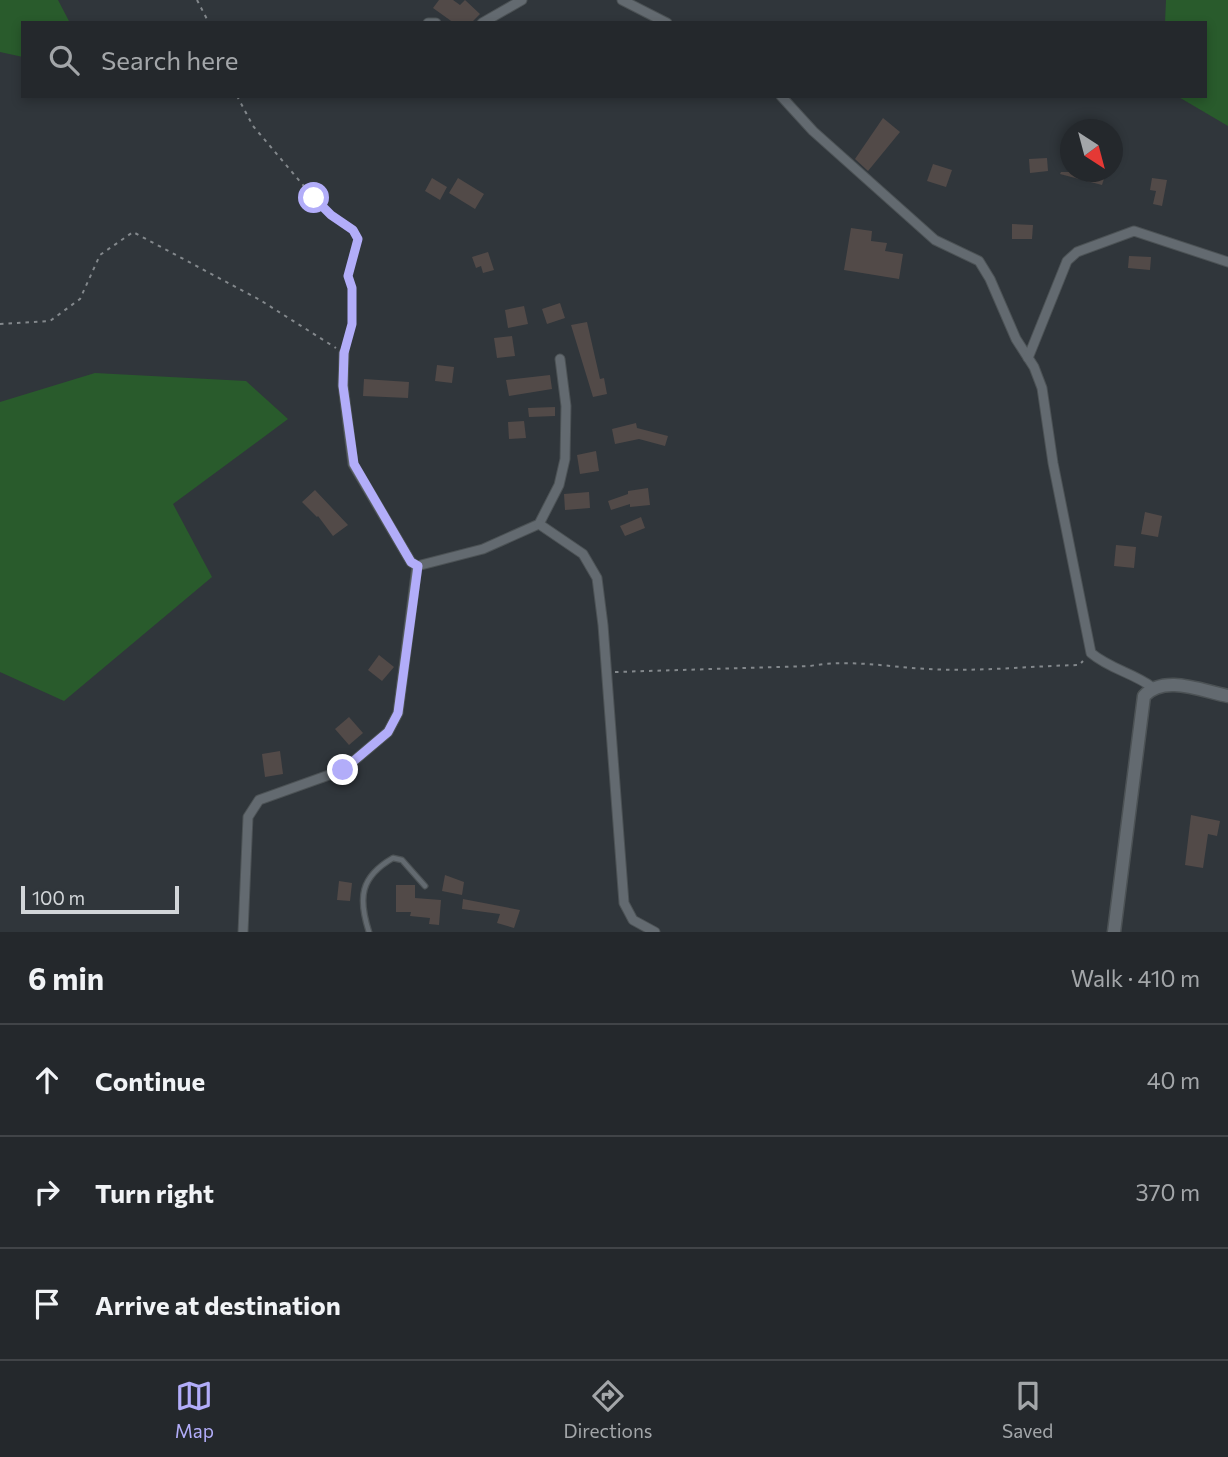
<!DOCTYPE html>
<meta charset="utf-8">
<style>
body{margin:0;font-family:Commissioner,sans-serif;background:#303438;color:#f1f3f6}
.compass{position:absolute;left:1060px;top:119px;width:63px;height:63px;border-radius:50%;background:#24282c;box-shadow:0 4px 10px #0003;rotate:144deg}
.scale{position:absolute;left:21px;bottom:18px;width:158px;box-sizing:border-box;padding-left:7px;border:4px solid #d2d6d9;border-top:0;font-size:19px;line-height:24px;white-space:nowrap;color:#d2d6d9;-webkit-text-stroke:5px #30363b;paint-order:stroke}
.stop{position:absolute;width:21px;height:21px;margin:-16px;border:5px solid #b2adf9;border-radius:50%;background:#fff}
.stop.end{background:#b2adf9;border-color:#fff;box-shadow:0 2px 7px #0008}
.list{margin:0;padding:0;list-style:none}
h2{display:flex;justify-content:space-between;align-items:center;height:91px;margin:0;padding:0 28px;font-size:30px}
h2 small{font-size:23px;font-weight:400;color:#a3a6a9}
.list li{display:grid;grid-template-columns:46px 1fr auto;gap:21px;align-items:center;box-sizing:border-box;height:112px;padding:0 28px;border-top:2px solid #414448}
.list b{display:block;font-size:26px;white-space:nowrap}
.list em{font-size:23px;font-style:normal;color:#a3a6a9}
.icon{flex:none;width:38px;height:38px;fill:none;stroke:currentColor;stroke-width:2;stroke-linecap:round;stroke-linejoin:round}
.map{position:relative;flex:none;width:1228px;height:932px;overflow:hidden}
.search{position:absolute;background:#24282c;box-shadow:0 4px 10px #0003;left:21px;right:21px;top:21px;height:77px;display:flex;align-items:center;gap:18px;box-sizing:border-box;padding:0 24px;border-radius:0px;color:#a3a6a9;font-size:26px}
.sheet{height:427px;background:#24282c}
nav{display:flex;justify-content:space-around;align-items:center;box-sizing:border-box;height:98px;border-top:2px solid #414448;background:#24282c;font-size:19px;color:#a3a6a9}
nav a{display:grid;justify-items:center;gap:4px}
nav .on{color:#b2adf9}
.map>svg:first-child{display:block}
.green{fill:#295b2c}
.building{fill:#524a48}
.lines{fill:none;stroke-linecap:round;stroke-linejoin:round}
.service-casing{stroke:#4c5255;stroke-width:7}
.minor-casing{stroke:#4c5255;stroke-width:11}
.secondary-casing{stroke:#4c5255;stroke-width:15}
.path{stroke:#83888c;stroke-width:2;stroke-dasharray:3.5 5;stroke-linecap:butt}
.service{stroke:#636a70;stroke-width:4.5}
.minor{stroke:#636a70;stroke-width:9}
.secondary{stroke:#636a70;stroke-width:12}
.route{stroke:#b2adf9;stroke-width:9}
</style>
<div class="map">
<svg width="1228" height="932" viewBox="0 0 1228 932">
<rect width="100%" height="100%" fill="#30363b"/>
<g class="green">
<path d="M0,0H58L70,23H23V57L0,52Z"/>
<path d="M1166,0H1228V126L1177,96H1205V23H1165Z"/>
<path d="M95,373L246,381L288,419L173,504L212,577L64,701L0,672V402Z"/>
</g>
<g class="building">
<path d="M439,0H453L460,5L465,0L480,14L471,23H454L433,8Z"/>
<path d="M883,118L900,132L868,171L855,159Z"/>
<path d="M1047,158L1048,171L1030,173L1029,159Z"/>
<path d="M933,164L952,170L946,187L927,181Z"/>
<path d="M1061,172H1106L1102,185L1060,174Z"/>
<path d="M432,178L447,187L440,200L425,191Z"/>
<path d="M458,178L484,194L475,209L449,193Z"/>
<path d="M1152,178L1167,180L1162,206L1153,204L1156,191L1150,190Z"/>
<path d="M1012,224L1033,225L1032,239H1012Z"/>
<path d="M851,228L872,231L871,241L887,243L885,251L903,254L899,279L844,270Z"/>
<path d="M488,252L494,270L483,273L481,266L476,268L472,257Z"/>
<path d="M1129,256L1151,257L1150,270L1128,268Z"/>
<path d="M560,303L565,318L547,324L542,309Z"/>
<path d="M524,306L528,324L508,328L505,310Z"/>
<path d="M587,322L600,379L604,378L607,394L593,397L571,325Z"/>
<path d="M512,336L515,356L497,358L494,338Z"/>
<path d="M437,365L454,367L452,383L435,381Z"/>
<path d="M550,375L552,389L509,396L506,380Z"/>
<path d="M364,379L409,382L408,398L363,396Z"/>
<path d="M555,407V416L529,417L528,408Z"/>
<path d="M524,421L526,438L509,439L508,422Z"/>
<path d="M636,423L637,428L668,436L665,446L639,439L615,444L612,429Z"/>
<path d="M596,451L599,471L580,474L577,455Z"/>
<path d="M648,488L650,505L630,507V504L611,510L608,501L628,494V491Z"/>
<path d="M315,490L348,525L333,536L318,516L317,517L302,502Z"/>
<path d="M589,492L590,508L565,510L564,494Z"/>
<path d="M1145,512L1162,516L1158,537L1141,534Z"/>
<path d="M641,517L645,528L625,536L620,526Z"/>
<path d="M1116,545L1136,547L1134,568L1114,566Z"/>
<path d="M379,655L394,667L382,681L368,670Z"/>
<path d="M349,717L363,733L349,745L335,729Z"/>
<path d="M280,751L283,774L265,777L262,754Z"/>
<path d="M1191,815L1220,821L1217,836L1208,834L1203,868L1185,865Z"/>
<path d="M445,875L464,882L462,895L442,891Z"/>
<path d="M339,881L352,883L350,901L337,900Z"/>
<path d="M396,885H415V898L441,900L439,925L429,924L430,918L410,916L411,912H396Z"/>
<path d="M463,899L520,910L514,928L497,923L500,914L462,909Z"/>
</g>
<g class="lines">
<g class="service-casing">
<path id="service" d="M369,932C358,898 360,877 393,858L402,860L425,886"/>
</g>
<g class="minor-casing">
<g id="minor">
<path d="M622,0L667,23"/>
<path d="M428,23H436"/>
<path d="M482,23L522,0"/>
<path d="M781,96L813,131L935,240L979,261L990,279L1016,339L1034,367L1042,388L1053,463L1091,653C1110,669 1133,673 1152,687"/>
<path d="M344,353L343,385L353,464L411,562L417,566L483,549L539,524L559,485L565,459L566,406L560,359"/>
<path d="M1028,358L1067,261L1077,252L1134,231L1228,262"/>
<path d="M539,524L583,554L597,578L603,625L624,903L633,920L655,932"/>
<path d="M243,932L248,817L259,800L343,770L388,732L398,713L417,566"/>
</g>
</g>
<g class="secondary-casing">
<path id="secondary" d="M1114,932L1144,696C1164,674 1202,691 1228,696"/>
</g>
<g class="path">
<path d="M197,0L209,23"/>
<path d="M237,96L253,126L314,198L331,215L353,230L358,239L348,276L354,308L347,344"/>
<path d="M0,324L50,321L80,299L100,255L133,232L260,300L336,348"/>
<path d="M615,672L810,666C851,659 887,667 928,669C978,672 1029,666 1079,665L1083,661"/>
</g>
<use href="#service" class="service"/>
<use href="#minor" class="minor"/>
<use href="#secondary" class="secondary"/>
</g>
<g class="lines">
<path class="route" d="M314,198L331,215L353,230L358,239L348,276L352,288V324L344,353L343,386L354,464L411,562L418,566L398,713L388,732L343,770"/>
</g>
</svg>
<svg class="compass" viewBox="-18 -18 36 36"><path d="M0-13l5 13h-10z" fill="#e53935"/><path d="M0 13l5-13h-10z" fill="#a3a6a9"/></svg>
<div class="scale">100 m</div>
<div class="stop" style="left:314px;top:198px"></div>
<div class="stop end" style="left:343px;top:770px"></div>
<div class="search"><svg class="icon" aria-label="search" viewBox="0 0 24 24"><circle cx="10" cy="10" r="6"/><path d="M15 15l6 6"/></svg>Search here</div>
</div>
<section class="sheet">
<h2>6 min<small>Walk · 410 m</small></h2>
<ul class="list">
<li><svg class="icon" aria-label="ahead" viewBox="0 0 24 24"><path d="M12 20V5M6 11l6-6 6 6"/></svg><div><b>Continue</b></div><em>40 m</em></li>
<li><svg class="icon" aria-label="right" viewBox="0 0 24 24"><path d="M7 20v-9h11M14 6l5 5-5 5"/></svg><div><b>Turn right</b></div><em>370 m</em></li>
<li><svg class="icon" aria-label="arrive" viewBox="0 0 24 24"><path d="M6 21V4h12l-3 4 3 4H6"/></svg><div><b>Arrive at destination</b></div></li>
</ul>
</section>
<nav>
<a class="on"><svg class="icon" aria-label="map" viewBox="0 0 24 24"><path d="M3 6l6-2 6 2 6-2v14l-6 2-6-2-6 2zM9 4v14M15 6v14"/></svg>Map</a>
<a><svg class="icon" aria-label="directions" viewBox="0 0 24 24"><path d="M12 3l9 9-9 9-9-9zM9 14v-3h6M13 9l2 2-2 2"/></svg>Directions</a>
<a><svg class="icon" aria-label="saved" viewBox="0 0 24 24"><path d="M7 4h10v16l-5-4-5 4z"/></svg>Saved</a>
</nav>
